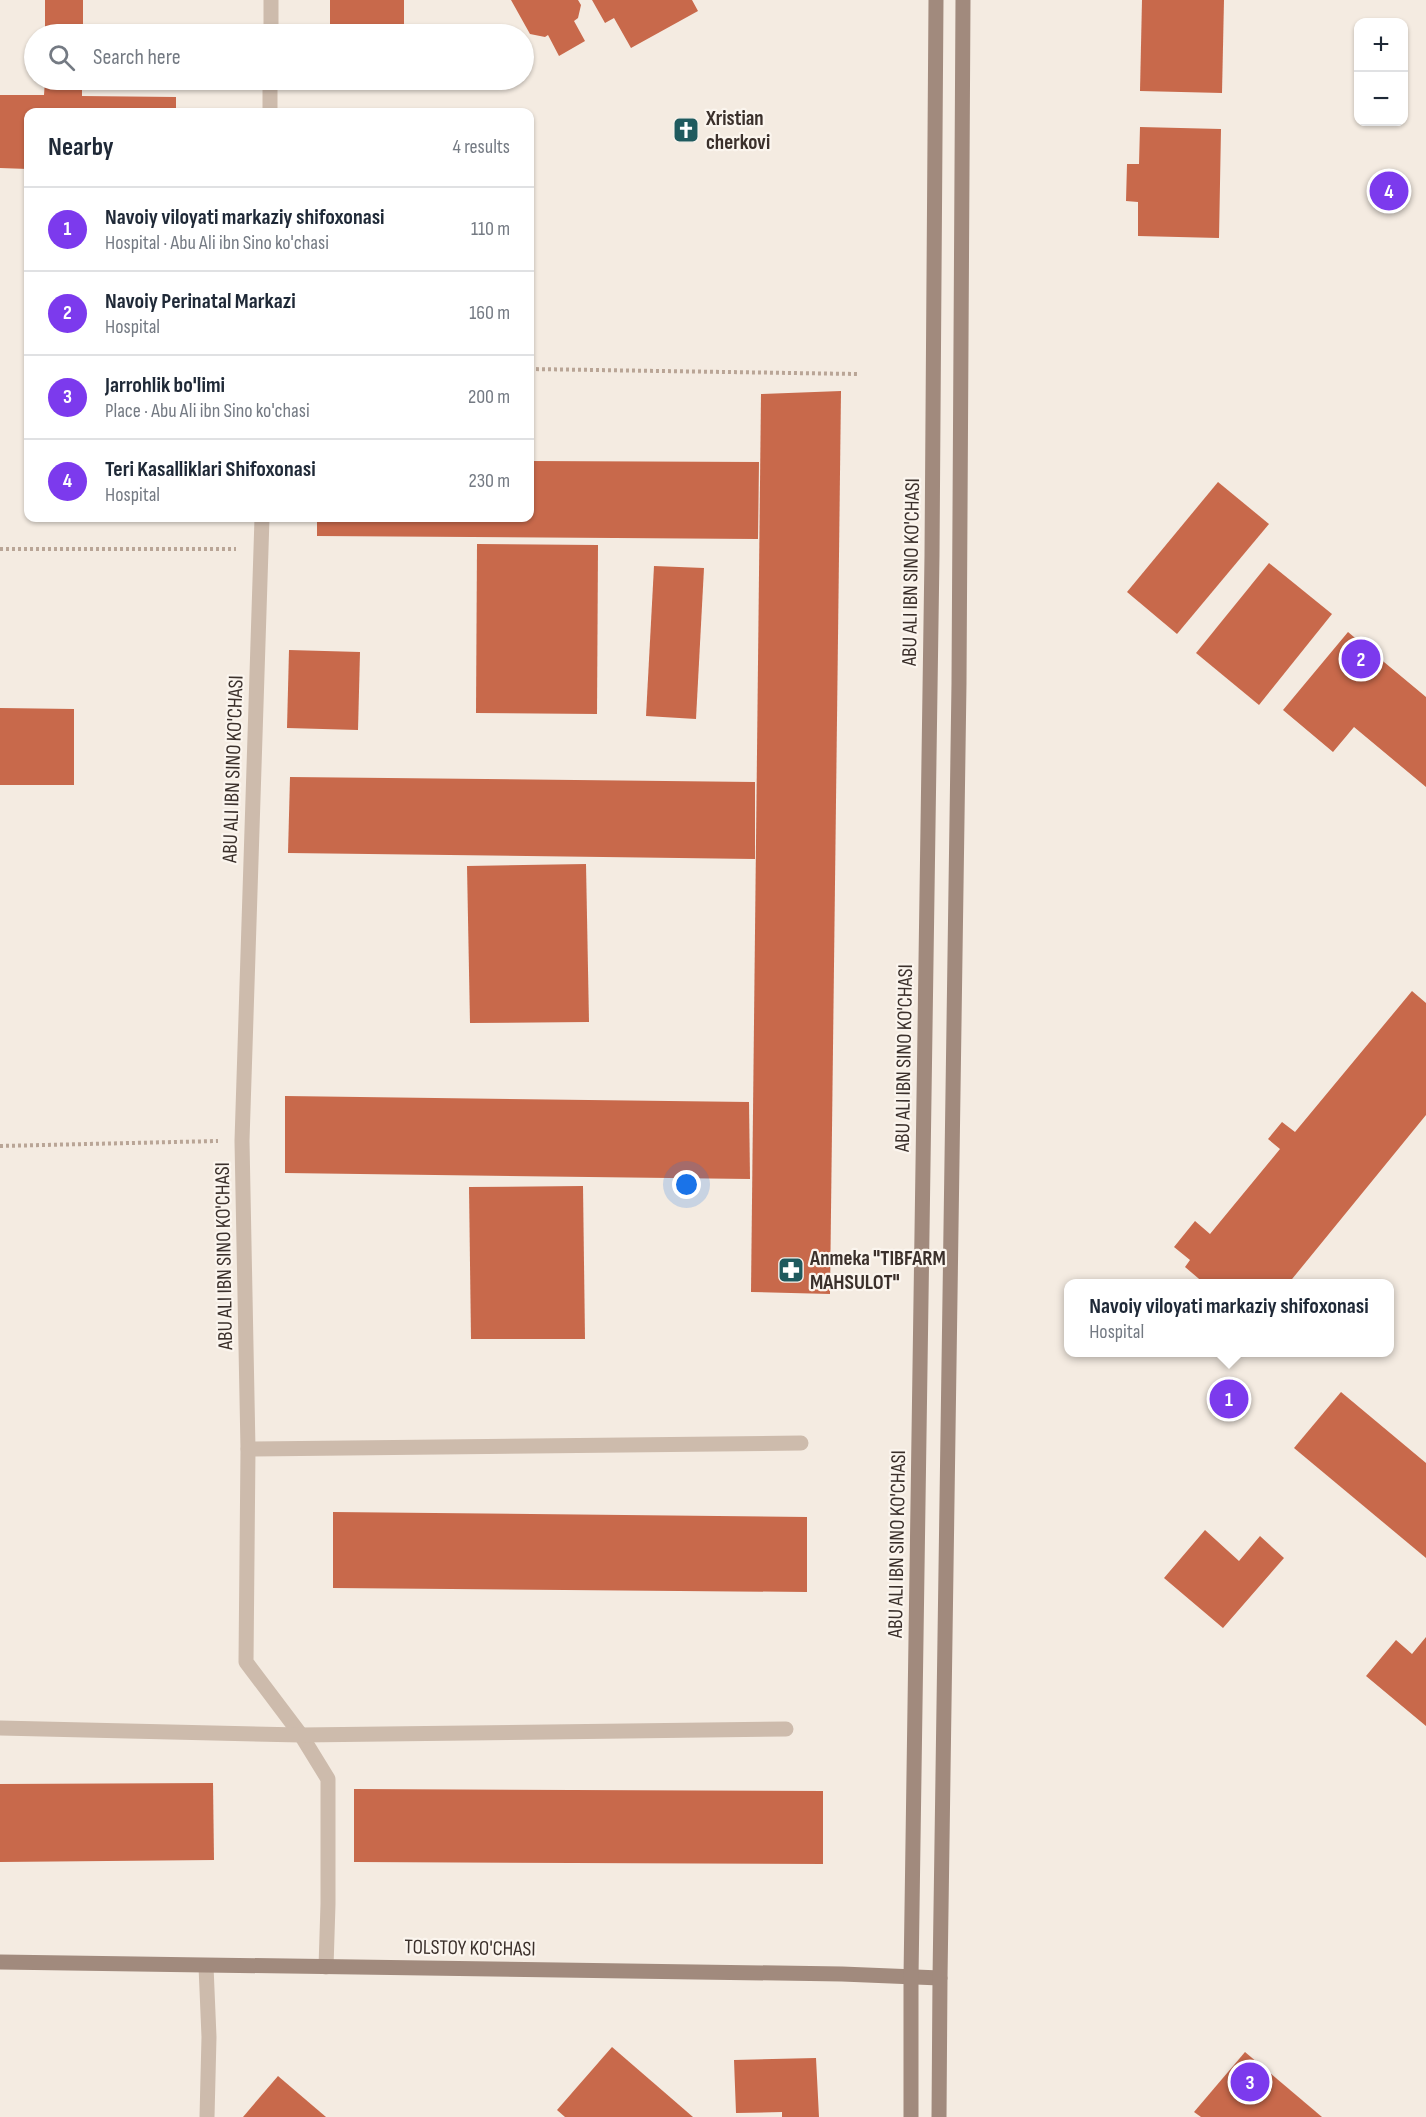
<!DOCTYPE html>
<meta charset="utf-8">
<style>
body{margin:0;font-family:"Sofia Sans Condensed",sans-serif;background:#f6f6f7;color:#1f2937}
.controls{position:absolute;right:18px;top:18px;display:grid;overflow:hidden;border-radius:12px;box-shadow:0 2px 4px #0004}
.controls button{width:54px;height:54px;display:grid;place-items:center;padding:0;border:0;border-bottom:2px solid #e0e1e3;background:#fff;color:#1f2937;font:30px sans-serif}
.you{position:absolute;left:687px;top:1185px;width:21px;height:21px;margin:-15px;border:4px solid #fff;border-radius:50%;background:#1a73e8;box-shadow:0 0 0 9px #1a73e833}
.badge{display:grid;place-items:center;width:39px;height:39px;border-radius:50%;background:#7c3aed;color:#fff;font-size:20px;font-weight:700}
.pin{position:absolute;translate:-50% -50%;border:3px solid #fff;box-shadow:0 2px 6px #0006}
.popup{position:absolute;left:1064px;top:1279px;width:330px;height:78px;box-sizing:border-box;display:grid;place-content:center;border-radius:12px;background:#fff;filter:drop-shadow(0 2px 4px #0005);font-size:20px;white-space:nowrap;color:#747a83}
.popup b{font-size:22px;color:#1f2937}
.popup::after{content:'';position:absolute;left:50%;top:100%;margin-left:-12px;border:12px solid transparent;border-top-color:#fff}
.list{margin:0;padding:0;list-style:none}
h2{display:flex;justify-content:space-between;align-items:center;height:78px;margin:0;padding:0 24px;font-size:26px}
h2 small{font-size:20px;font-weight:400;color:#747a83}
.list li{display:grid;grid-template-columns:39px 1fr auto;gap:18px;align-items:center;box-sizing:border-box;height:84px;padding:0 24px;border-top:2px solid #e0e1e3}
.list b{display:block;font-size:22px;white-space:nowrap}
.list p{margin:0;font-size:20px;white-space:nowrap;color:#747a83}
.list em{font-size:20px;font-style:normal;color:#747a83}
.icon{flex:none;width:33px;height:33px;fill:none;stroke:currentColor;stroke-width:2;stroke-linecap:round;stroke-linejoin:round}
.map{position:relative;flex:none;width:1426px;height:2117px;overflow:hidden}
.search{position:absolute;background:#fff;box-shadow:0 2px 4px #0004;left:24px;top:24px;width:510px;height:66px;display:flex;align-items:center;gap:15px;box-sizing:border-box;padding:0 21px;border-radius:33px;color:#747a83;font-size:22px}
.panel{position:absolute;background:#fff;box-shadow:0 2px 4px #0004;left:24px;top:108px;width:510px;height:414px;border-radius:12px}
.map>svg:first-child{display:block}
.building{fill:#c8694b}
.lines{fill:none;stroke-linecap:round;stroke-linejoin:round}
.path{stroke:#b9a596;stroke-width:4;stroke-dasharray:3 3;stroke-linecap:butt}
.street{stroke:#cdbbac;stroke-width:15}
.secondary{stroke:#a18a7d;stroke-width:15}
.labels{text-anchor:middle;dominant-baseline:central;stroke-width:4.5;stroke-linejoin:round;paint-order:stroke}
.poi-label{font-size:21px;font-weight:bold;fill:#3b302b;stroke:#fbf5ee;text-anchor:start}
.street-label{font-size:21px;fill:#3b302b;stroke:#fbf5ee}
</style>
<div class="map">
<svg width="1426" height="2117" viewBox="0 0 1426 2117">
<rect width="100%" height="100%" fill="#f4ebe1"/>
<g class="building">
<rect x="45" y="0" width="38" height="34"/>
<rect x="330" y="0" width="74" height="25"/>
<path d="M511,0H578L581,5L578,18L574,21L585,41L559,56L548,35L545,37L530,34Z"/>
<path d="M592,0H692L698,11L631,48L614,18L605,23Z"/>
<path d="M1142,0H1224L1222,93L1140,91Z"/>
<path d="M45,80H82V96L176,97V112H28V169L0,168V95H44Z"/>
<path d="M1140,127L1221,129L1219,238L1138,236V202L1126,201L1127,164H1139Z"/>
<path d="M841,391L830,1294L751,1292L761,394Z"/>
<path d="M530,461L759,462L758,539L317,536V518H530Z"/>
<path d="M1218,482L1269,524L1177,634L1127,592Z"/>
<path d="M477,544L598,545L597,714L476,713Z"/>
<path d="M1269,563L1332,614L1259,705L1196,653Z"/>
<path d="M654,566L704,568L696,719L646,716Z"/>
<path d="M1348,632L1426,697V787L1354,727L1333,752L1283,710Z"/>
<path d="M289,650L360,652L358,730L287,728Z"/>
<path d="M0,708L74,709V785H0Z"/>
<path d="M290,777L755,782V859L288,853Z"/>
<path d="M586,864L589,1022L470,1023L467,866Z"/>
<path d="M1412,991L1426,1003V1115L1288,1284H1205L1185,1267L1190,1260L1174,1247L1195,1221L1210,1234L1280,1149L1268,1139L1282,1122L1295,1132Z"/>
<path d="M285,1096L749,1102L750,1179L285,1173Z"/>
<path d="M583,1186L585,1339H471L469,1187Z"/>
<path d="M1341,1392L1426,1463V1558L1294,1448Z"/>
<path d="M333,1512L807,1517V1592L333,1588Z"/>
<path d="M1205,1530L1239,1561L1260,1536L1284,1558L1223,1628L1164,1578Z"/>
<path d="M1426,1637V1726L1366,1676L1396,1640L1412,1654Z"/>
<path d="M213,1783L214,1860L0,1862V1784Z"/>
<path d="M354,1789L823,1791V1864L354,1862Z"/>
<path d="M612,2047L693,2117H565L557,2110Z"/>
<path d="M1245,2052L1322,2117H1201L1194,2112Z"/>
<path d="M816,2058L819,2117H782V2112L736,2113L734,2060Z"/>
<path d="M278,2076L326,2117H243Z"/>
</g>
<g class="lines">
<g class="path">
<path d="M530,369L857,374"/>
<path d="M0,549H236"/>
<path d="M0,1146L218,1141"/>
</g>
<g class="street">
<path d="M271,34V0"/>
<path d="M270,112V80"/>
<path d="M262,518L242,1141L248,1449L246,1662L301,1735L328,1779V1904L326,1967"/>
<path d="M248,1449L801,1443"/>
<path d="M0,1728L301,1735L786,1729"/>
<path d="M206,1966L209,2037L207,2117"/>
</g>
<g class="secondary">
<path d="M0,1962L842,1974L940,1978"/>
<path d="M911,2117V1977L932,555L936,0"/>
<path d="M939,2117L940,1978L959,683L963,0"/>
</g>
</g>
<defs>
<g id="church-square" transform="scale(1.35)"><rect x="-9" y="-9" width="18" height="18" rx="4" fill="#1f5a5e" stroke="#fbf5ee"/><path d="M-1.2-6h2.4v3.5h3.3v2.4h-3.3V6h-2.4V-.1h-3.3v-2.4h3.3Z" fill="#fff"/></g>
<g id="pharmacy-square" transform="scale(1.35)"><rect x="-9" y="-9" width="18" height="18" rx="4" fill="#1f5a5e" stroke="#fbf5ee"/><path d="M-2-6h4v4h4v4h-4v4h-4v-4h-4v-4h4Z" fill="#fff"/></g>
</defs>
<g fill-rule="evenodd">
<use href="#church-square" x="686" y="130"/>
<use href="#pharmacy-square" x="791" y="1270"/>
</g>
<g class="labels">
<g class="poi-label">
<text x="706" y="118">Xristian<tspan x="706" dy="24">cherkovi</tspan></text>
<text x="810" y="1258">Аптека "TIBFARM<tspan x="810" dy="24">MAHSULOT"</tspan></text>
</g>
<g class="street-label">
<text transform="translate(911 572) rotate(-89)">ABU ALI IBN SINO KO'CHASI</text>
<text transform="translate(233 769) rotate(-88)">ABU ALI IBN SINO KO'CHASI</text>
<text transform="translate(904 1058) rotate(-89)">ABU ALI IBN SINO KO'CHASI</text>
<text transform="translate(224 1256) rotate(-91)">ABU ALI IBN SINO KO'CHASI</text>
<text transform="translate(897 1544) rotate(-89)">ABU ALI IBN SINO KO'CHASI</text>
<text transform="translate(470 1948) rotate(1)">TOLSTOY KO'CHASI</text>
</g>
</g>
</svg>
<div class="controls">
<button>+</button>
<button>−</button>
</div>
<div class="you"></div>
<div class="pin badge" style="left:1229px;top:1399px">1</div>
<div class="popup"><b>Navoiy viloyati markaziy shifoxonasi</b>Hospital</div>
<div class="pin badge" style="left:1361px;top:659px">2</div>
<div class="pin badge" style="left:1250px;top:2082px">3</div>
<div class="pin badge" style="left:1389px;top:191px">4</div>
<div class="search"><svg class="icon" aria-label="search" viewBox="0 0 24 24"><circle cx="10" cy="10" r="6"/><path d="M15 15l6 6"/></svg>Search here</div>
<section class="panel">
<h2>Nearby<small>4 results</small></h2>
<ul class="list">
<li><span class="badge">1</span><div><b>Navoiy viloyati markaziy shifoxonasi</b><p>Hospital · Abu Ali ibn Sino ko'chasi</p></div><em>110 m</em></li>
<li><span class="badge">2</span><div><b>Navoiy Perinatal Markazi</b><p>Hospital</p></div><em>160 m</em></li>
<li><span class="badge">3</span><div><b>Jarrohlik bo'limi</b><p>Place · Abu Ali ibn Sino ko'chasi</p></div><em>200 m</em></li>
<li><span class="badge">4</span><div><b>Teri Kasalliklari Shifoxonasi</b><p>Hospital</p></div><em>230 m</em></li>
</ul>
</section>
</div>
